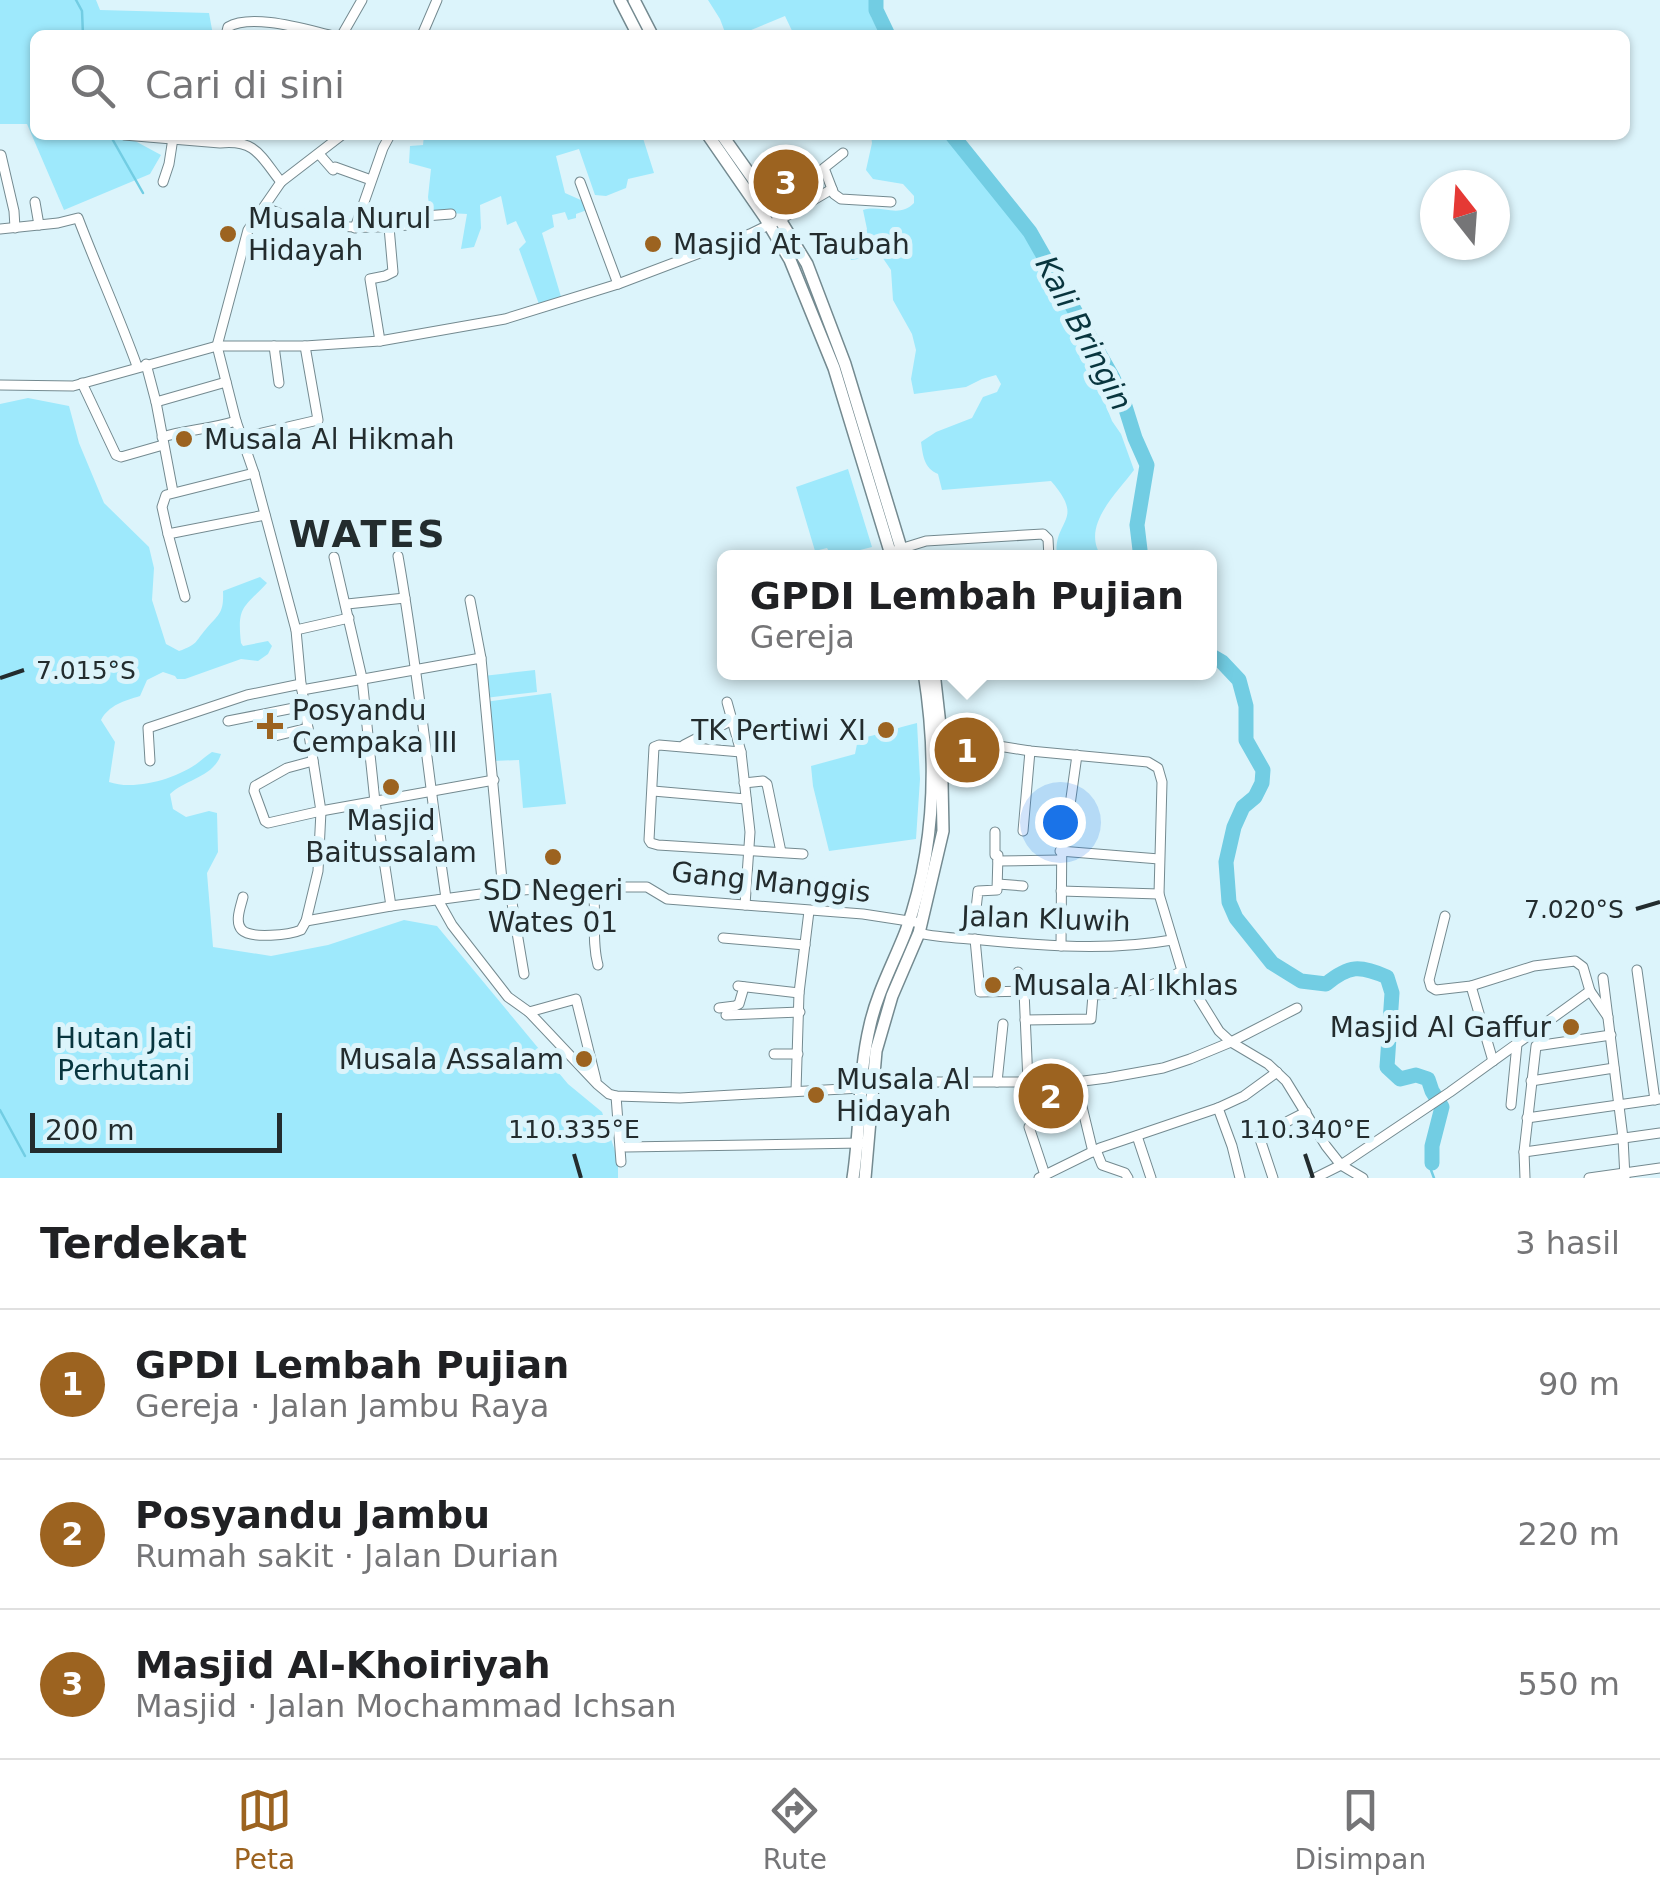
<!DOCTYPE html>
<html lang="id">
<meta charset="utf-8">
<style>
body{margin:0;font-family:"DejaVu Sans",sans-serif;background:#f2f2f2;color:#202124}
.compass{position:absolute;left:1420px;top:170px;width:90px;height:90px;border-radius:50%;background:#fff;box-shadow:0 2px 8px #0004;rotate:343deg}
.scale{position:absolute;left:30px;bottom:25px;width:252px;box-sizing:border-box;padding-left:10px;border:5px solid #232c2e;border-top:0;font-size:28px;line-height:35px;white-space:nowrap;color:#232c2e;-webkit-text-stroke:8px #dcf4fb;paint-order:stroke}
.you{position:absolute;left:1060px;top:822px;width:35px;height:35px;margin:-25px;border:8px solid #fff;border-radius:50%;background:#1a73e8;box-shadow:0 0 0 15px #1a73e833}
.badge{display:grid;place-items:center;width:65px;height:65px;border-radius:50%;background:#9c6320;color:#fff;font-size:32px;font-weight:700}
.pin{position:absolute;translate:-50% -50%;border:5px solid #fff;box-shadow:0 2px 10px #0006}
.popup{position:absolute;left:717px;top:550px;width:500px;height:130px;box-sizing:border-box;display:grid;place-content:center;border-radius:15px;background:#fff;filter:drop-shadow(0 2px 8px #0005);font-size:32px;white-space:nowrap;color:#757577}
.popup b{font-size:38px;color:#202124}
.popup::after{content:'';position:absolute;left:50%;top:100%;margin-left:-20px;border:20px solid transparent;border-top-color:#fff}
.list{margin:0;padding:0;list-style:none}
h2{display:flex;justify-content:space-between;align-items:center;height:130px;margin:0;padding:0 40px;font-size:42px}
h2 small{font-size:32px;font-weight:400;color:#757577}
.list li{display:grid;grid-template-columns:65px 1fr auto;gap:30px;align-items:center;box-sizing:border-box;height:150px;padding:0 40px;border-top:2px solid #e0e0e0}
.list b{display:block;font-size:38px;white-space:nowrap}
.list p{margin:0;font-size:32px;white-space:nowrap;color:#757577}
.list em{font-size:32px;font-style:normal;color:#757577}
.icon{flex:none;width:55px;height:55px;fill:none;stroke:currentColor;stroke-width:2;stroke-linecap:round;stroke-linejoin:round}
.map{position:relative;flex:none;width:1660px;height:1178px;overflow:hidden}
.search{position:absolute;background:#fff;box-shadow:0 2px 8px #0004;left:30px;right:30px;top:30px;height:110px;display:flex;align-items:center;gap:25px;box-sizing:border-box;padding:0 35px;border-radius:15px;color:#757577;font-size:38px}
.sheet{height:580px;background:#fff}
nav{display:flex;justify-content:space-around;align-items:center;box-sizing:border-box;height:140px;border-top:2px solid #e0e0e0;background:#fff;font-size:28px;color:#757577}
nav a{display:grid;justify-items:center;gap:5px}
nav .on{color:#9c6320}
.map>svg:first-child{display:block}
.green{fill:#9ee9fc}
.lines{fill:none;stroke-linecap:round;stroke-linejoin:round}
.stream{stroke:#72cde3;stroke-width:2.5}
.river{stroke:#72cde3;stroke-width:15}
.minor-casing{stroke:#748a90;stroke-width:11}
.major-casing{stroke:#748a90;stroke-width:14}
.minor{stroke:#fff;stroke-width:9}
.major{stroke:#fff;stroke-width:11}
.ticks{fill:none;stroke:#232c2e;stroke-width:4}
.poi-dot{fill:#9c6320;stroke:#dcf4fb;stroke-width:4}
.labels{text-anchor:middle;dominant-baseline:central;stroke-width:10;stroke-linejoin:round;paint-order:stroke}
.poi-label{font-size:28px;fill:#232c2e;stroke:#dcf4fb;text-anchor:start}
.street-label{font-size:28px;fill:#232c2e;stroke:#dcf4fb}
.park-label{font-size:28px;fill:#08353e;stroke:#dcf4fb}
.water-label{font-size:30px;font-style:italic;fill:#08353e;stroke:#dcf4fb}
.district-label{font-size:38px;font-weight:bold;letter-spacing:2.5px;fill:#232c2e;stroke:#dcf4fb}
.ticks-label{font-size:25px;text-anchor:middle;fill:#232c2e;stroke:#dcf4fb;stroke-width:10;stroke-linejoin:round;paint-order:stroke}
</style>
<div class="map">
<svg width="1660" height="1178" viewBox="0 0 1660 1178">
<rect width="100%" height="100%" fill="#dcf4fb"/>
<g class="green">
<path d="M0,0H96L100,10L209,13L213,35H35V135H124L161,155L150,174L64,210L27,124H0Z"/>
<path d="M708,0H870L871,17L881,35H794L785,16L739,35H726L720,19Z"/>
<path d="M424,135H642L654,173L628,179L626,188L606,196L595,195L579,149L556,156L565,193L583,201L587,210L576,214V218L568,220L565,212L552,215L554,227L542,233L562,300L540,307L519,249L526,242L516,221L507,225L501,196L480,205L481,228L474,247L461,249L467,214L430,212L428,197L431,169L409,163L410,146L423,145Z"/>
<path d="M871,135H945L1017,224L1067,301L1094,358L1097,383L1112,421L1121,434L1134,470C1116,494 1080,527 1102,557H1057C1052,519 1087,522 1051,481L942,490L938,474C924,468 923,456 921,442L936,432L972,418L983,397L997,392L1001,384L996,375L982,379L966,387L914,394L911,379L916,350L912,334L893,300L891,270L878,251L864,258L851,260L848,248L861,239L867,229L863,210C881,204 899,219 914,203V196L903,184L873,179L866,170L872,143Z"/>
<path d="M28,398L69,406L79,443L104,503L149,547L154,568L152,600L166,644L179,651C197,645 195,642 206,629C219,614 224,613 223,591L260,577L267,583C243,609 237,606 241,643L243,646L268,641L272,646L268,654L258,661L241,659L185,679H177L175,676L163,672L147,680L140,696C124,701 109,705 101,720L115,742L109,782C134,791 177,779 199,762C203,759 207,755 212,752L221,754C214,777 186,779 170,794L173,809L186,817L209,811L217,813L218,852L207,873L213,947L271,956L328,945L404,920L437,926L568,1084L602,1112L618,1160V1178H0V404Z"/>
<path d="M848,469L872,547L832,557L827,548L815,551L796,487Z"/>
<path d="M535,670L537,692L485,698L483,676Z"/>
<path d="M551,693L566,804L523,808L519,760L493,761L485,702Z"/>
<path d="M917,723L920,779L916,839L829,851L813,786L811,766L855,754L858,739C878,735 896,728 917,723Z"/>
</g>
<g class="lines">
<g class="stream">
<path d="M76,0L82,11L83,35"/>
<path d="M110,135L143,193"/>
<path d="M0,1110L25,1156"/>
<path d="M1432,1163L1431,1170L1434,1178"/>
</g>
<g class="river">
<path d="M876,0V10L888,35"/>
<path d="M952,135L1030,232L1113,378L1124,403L1135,438L1147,465L1137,525L1140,550L1138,558"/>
<path d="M1210,655L1222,662L1239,680L1246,706V740L1263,770L1262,783L1255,797L1243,807L1234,827L1226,862L1229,902L1236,918L1272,963L1301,981L1326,984C1349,965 1360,965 1387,977L1392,993L1387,1067L1400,1079L1416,1075L1428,1079L1432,1091L1442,1107L1432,1146V1163"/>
</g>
<g class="minor-casing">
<g id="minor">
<path d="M226,35L228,27C251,13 304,29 330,35"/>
<path d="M342,35L362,0"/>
<path d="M422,35L437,0"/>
<path d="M124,135L220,143C256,139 261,157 281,182"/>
<path d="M843,153L824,168L834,194L841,199L891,202"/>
<path d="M319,154L333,170L335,167L371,180"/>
<path d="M1,155L14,211L15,228"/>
<path d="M163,182L169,164L173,138"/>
<path d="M580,182L618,284"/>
<path d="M35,202L39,225"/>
<path d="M266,208C311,228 359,230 408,225L412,217L451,214"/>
<path d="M355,228L383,148L390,135"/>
<path d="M0,229L58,223L78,218C97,268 119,316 137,366"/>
<path d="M380,341L370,279L385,276L393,272L389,227"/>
<path d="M274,346L279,383"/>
<path d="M146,364L156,402L226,382"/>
<path d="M82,383L116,455L121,457L163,445"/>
<path d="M0,385L73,386L217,346H305L380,341L505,319L618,284L750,234L781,219L832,189"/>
<path d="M156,402L173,492"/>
<path d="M162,437C186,430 211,429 236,421"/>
<path d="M241,438L318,420L305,346"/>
<path d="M254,473L166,495L162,507L168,534L265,515"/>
<path d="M168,534L185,597"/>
<path d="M897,550L926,541L1043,534L1048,539L1049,558"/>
<path d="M398,556C418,669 429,784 446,898"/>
<path d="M334,557L362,678L375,802L391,906"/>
<path d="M470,600L481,658L503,891"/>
<path d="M347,604L405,598"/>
<path d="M296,630L349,618"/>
<path d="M302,690L481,658"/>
<path d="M727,702L732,720"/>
<path d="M228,721L304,706"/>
<path d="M941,734L980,743L1030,751L1148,762L1158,768L1162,782L1159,894L1182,971L1219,1031L1231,1042L1268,1064L1286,1081L1326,1146L1341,1165L1363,1178"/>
<path d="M271,737L308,728"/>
<path d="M684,745L732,720L741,752L750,832L745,905"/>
<path d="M741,752L659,745L654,747L649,840L651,843L658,845L803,854"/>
<path d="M150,761L148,728L247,695L301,684"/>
<path d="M313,761L287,768L255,786L254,791L265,821L268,823L321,811L494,780"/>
<path d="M744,783L763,781L767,784L781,852"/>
<path d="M653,791L746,799"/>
<path d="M1023,831L1030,751"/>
<path d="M1060,851L1159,859"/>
<path d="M998,861L1060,860"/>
<path d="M998,884L1023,886"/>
<path d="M593,888C597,914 591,940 598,965"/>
<path d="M510,891L524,974"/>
<path d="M1061,891L1159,894"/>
<path d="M243,897C241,906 234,922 242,930C251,939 290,935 301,930L306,921L318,871L321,811L301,684L296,630L254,473L236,421L217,346L248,230L281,182L342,135"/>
<path d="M438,900L452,925L508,997L529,1012L597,1084L609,1094L616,1096L680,1098L861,1088L920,1082H1076L1107,1078L1163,1068L1190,1059L1231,1042L1297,1008"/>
<path d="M1445,916L1429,980L1431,987L1436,990L1471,986L1534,966L1575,961L1583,967L1590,991L1608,1017"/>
<path d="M975,918L978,891L997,890L998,855H995V832"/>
<path d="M306,921L391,906L503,891L578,887H647L667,899L863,914L915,922"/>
<path d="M919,933C939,938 961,938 982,940C1046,946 1108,951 1172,940"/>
<path d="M723,938L805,945"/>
<path d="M975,939L980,992L1024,991L1028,1082"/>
<path d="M1061,946L1062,819L1063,805H1070L1077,755"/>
<path d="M1637,970L1655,1100"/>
<path d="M1603,978L1623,1138L1625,1178"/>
<path d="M738,986L799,993"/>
<path d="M1471,986L1493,1061"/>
<path d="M1018,991V972"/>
<path d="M719,1008L735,1006L739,1004L744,987"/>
<path d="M529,1012L576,999L596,1080"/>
<path d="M726,1015L800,1012"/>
<path d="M1025,1020L1091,1019L1093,995C1125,994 1154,987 1182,971"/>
<path d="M774,1054H798"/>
<path d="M1531,1081L1614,1068"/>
<path d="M997,1082L1003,1024"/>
<path d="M1031,1082L1032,1109L1049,1108"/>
<path d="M1076,1082L1093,1152"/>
<path d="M796,1091L799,993L809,911"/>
<path d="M616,1096L621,1162"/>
<path d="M1511,1105L1517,1044"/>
<path d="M1218,1108L1232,1146L1240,1178"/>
<path d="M1527,1118L1660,1099"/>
<path d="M1029,1127L1045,1175"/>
<path d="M1137,1136L1151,1178"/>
<path d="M626,1147L861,1143"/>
<path d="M1096,1150L1102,1165L1125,1173L1128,1178"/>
<path d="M1524,1152L1660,1133"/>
<path d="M1039,1178L1100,1148L1218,1108L1244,1096L1277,1072"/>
<path d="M1273,1178L1259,1136L1306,1112"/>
<path d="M1315,1178L1341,1165L1450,1092L1590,991"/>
<path d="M1525,1178L1524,1152L1536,1046L1611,1035"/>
<path d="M1589,1178L1660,1168"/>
</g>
</g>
<g class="major-casing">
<g id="major">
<path d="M620,0L638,35"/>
<path d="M634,0L652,35"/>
<path d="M708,135L764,216L790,260L834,368L892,558"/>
<path d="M722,135L768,200L807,264L845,364L904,558"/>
<path d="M853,1178C861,1127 858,1075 870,1025C877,993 894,962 906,931C936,847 938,760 924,672"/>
<path d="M865,1178L876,1051L892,996L919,933L943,831L941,734L934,672"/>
</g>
</g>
<use href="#minor" class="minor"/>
<use href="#major" class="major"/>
</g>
<path class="ticks" d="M0,678L24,670M1636,909L1660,902M574,1154L581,1178M1305,1154L1313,1178"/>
<g class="poi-dot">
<circle cx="228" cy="234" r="10"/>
<circle cx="653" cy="244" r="10"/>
<circle cx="184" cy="439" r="10"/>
<path d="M265 711h10v10h10v10h-10v10h-10v-10h-10v-10h10z"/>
<circle cx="886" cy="730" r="10"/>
<circle cx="391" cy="787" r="10"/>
<circle cx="553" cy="857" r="10"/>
<circle cx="993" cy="985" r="10"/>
<circle cx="1571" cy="1027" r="10"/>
<circle cx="584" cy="1059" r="10"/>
<circle cx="816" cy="1095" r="10"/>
</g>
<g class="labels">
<g class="poi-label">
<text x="248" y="218">Musala Nurul<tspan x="248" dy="32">Hidayah</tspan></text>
<text x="673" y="244">Masjid At Taubah</text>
<text x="204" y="439">Musala Al Hikmah</text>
<text x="292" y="710">Posyandu<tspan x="292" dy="32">Cempaka III</tspan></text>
<text x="866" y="730" text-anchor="end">TK Pertiwi XI</text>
<text x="391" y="820" text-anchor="middle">Masjid<tspan x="391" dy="32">Baitussalam</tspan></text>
<text x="553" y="890" text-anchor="middle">SD Negeri<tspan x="553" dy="32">Wates 01</tspan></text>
<text x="1013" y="985">Musala Al Ikhlas</text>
<text x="1551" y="1027" text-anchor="end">Masjid Al Gaffur</text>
<text x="564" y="1059" text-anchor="end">Musala Assalam</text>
<text x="836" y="1079">Musala Al<tspan x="836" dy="32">Hidayah</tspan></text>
</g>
<g class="street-label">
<text transform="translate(771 882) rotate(6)">Gang Manggis</text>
<text transform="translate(1046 919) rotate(2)">Jalan Kluwih</text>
</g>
<g class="park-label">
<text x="124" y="1038">Hutan Jati<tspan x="124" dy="32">Perhutani</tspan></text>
</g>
<g class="water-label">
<text transform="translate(1084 333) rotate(62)">Kali Bringin</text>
</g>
<g class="district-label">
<text x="368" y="534">WATES</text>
</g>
</g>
<g class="ticks-label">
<text x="86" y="679">7.015°S</text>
<text x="1574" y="918">7.020°S</text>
<text x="574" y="1138">110.335°E</text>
<text x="1305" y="1138">110.340°E</text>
</g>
</svg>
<svg class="compass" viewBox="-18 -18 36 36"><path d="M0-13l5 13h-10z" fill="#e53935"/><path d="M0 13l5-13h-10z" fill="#757577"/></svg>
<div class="scale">200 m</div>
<div class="you"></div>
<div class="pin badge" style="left:967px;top:750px">1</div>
<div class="popup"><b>GPDI Lembah Pujian</b>Gereja</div>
<div class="pin badge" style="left:1051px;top:1096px">2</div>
<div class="pin badge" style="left:786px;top:182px">3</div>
<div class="search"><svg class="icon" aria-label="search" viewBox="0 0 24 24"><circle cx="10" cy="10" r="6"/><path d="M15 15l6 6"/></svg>Cari di sini</div>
</div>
<section class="sheet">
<h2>Terdekat<small>3 hasil</small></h2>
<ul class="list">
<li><span class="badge">1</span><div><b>GPDI Lembah Pujian</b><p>Gereja · Jalan Jambu Raya</p></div><em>90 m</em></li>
<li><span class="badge">2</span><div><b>Posyandu Jambu</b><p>Rumah sakit · Jalan Durian</p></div><em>220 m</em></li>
<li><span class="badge">3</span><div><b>Masjid Al-Khoiriyah</b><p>Masjid · Jalan Mochammad Ichsan</p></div><em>550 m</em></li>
</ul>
</section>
<nav>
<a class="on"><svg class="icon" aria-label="map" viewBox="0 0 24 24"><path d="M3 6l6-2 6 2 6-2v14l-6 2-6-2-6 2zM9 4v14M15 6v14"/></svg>Peta</a>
<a><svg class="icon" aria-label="directions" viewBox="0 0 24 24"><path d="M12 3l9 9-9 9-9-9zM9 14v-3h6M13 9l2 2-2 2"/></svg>Rute</a>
<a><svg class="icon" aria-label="saved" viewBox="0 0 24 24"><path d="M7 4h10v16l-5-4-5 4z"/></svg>Disimpan</a>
</nav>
